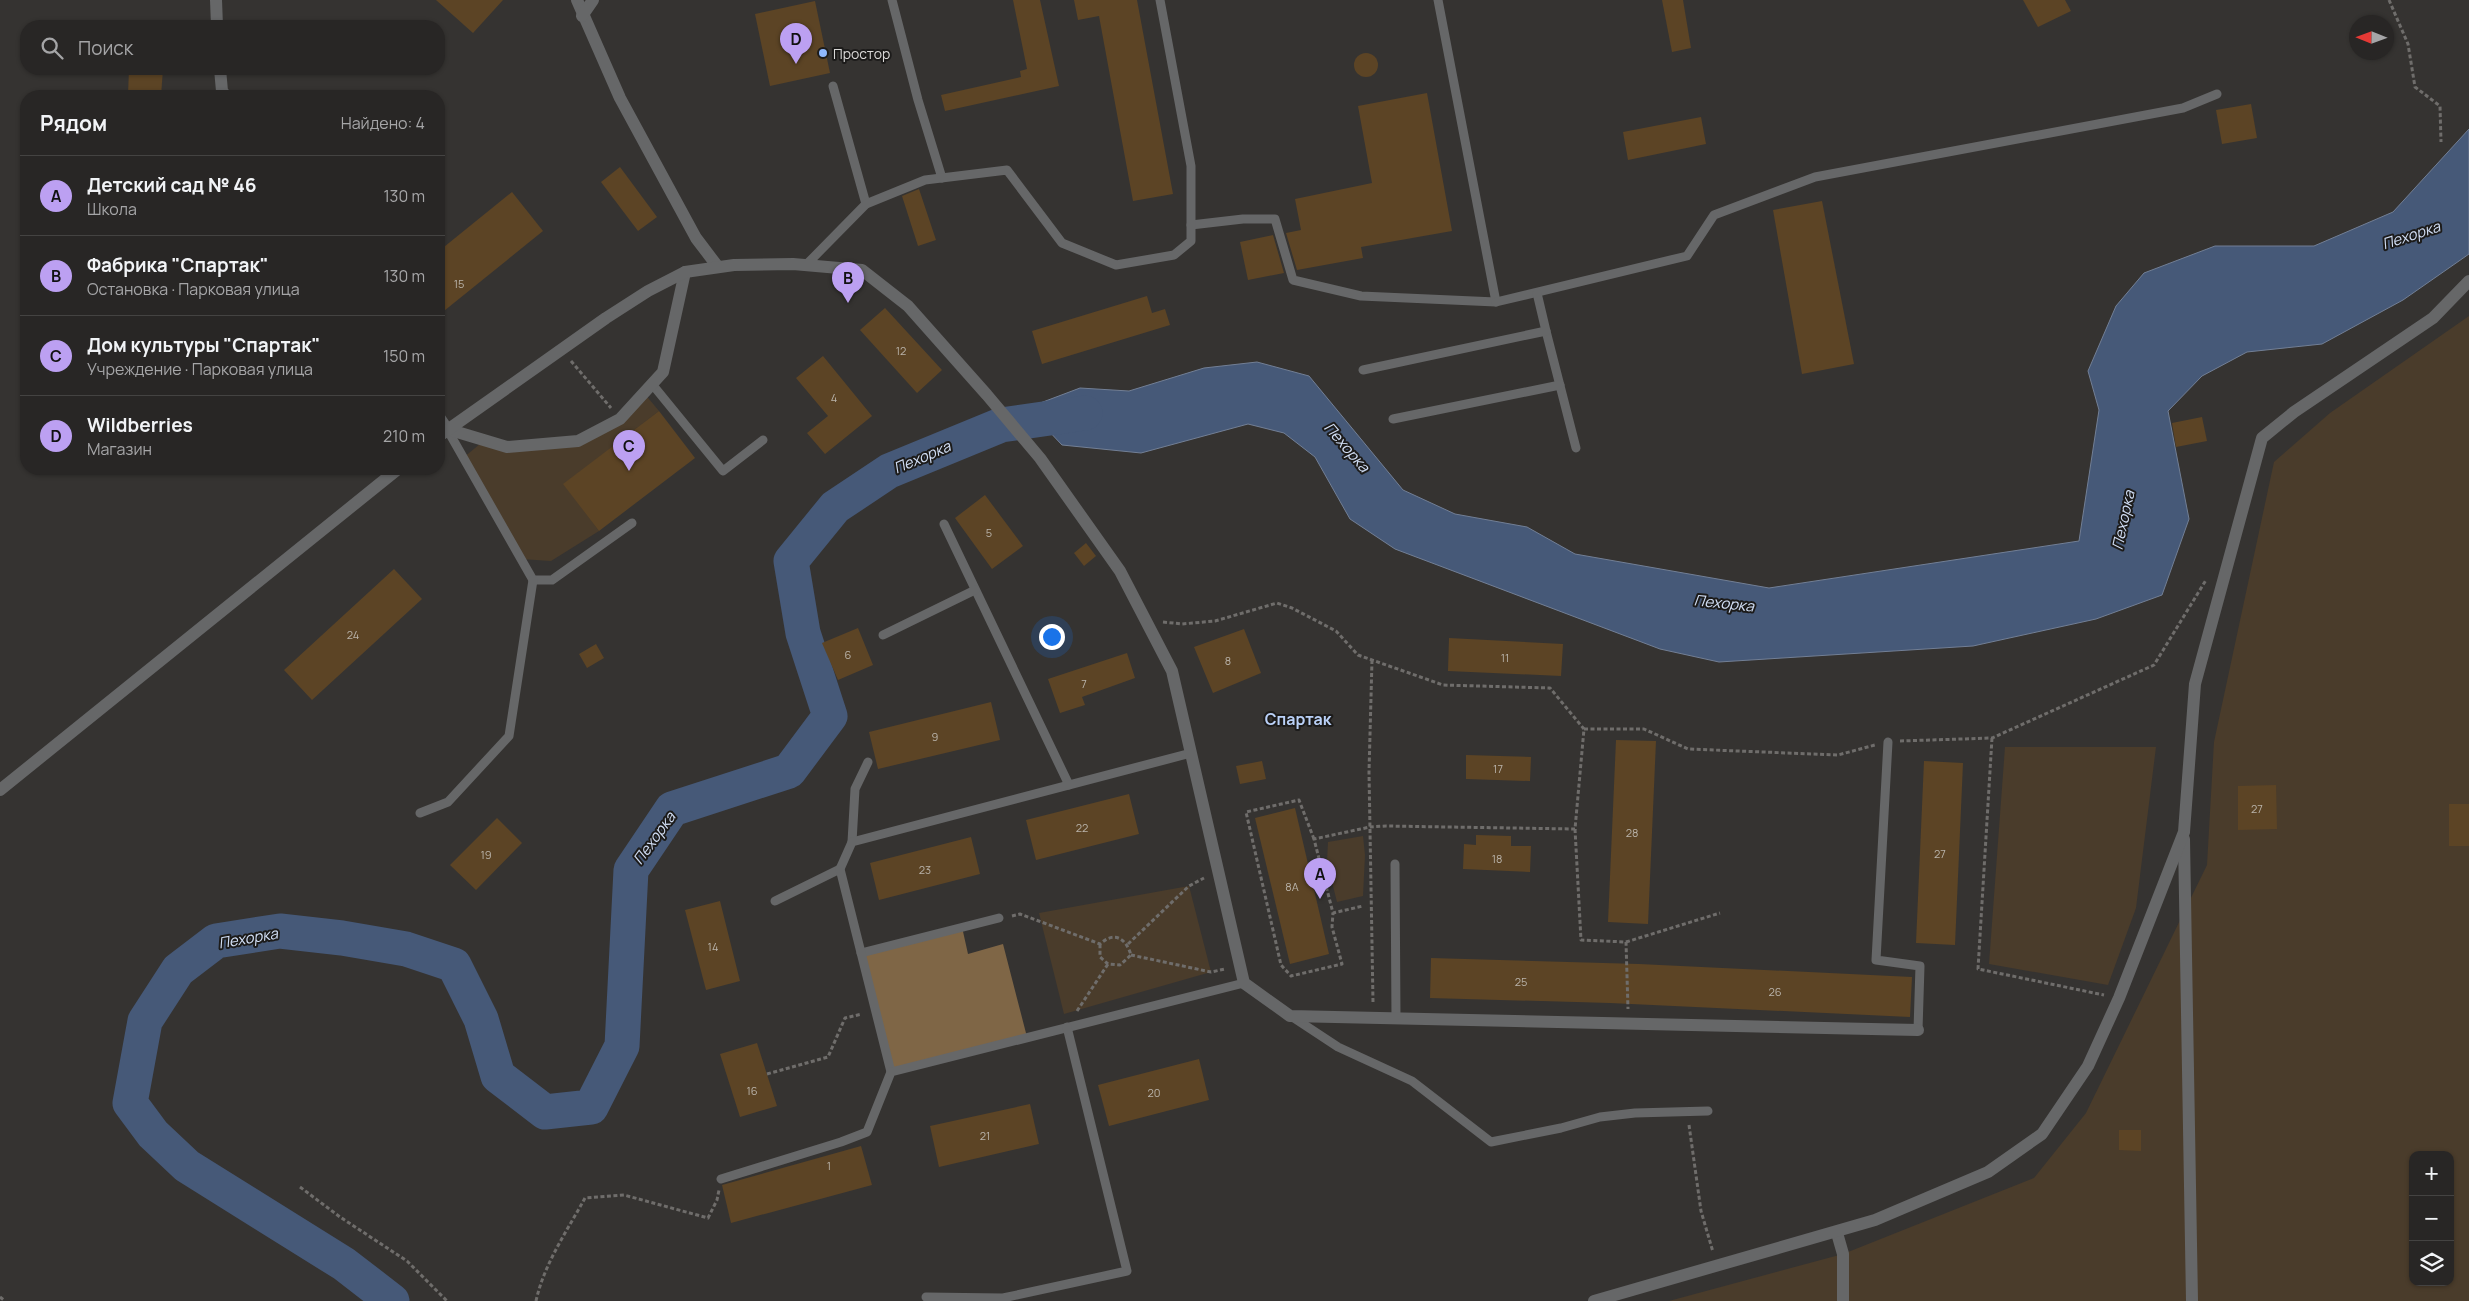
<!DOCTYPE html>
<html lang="ru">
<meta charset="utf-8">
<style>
body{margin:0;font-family:Manrope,sans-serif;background:#343232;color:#f1f3f6}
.controls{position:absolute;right:15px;bottom:15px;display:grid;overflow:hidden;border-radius:10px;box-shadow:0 1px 4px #0004}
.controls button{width:45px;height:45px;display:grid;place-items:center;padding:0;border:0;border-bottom:1px solid #444342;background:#282625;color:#f1f3f6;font:25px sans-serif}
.compass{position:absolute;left:2349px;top:15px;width:45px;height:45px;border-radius:50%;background:#282625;box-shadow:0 1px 4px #0004;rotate:271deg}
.you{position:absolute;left:1051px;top:636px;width:18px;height:18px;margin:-12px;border:4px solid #fff;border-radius:50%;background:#1a73e8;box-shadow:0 0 0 8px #1a73e833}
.badge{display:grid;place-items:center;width:32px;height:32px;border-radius:50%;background:#bca0f2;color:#111;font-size:16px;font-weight:700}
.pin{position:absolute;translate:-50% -41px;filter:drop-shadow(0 1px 2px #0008)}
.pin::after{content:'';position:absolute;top:26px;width:18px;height:15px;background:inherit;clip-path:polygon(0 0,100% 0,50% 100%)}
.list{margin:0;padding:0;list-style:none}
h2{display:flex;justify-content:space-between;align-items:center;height:65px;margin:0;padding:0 20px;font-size:21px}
h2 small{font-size:16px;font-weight:400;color:#a5a5a7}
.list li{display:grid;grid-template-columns:32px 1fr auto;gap:15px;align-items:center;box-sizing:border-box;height:80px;padding:0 20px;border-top:1px solid #444342}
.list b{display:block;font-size:19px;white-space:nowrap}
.list p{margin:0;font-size:16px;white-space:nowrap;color:#a5a5a7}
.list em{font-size:16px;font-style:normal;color:#a5a5a7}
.icon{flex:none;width:28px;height:28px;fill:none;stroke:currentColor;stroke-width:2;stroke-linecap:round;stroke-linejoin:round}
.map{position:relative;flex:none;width:2469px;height:1301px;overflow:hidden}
.search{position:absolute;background:#282625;box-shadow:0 1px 4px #0004;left:20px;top:20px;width:425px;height:55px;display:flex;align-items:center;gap:12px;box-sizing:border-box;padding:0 18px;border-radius:20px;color:#a5a5a7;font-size:19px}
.panel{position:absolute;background:#282625;box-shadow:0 1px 4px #0004;left:20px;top:90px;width:425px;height:385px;border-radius:20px}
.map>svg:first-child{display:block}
.green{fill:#4a3c2b;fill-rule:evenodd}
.forest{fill:#7f6646}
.water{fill:#465978;stroke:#727f95}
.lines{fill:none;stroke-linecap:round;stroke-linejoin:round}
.river{stroke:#465978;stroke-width:35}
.building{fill:#5c4425}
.path{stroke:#6f6d6b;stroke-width:3;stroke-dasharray:4 2.5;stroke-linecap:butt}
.lane{stroke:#666768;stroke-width:9}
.street{stroke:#666768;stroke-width:12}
.poi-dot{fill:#8fb8fd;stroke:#1c1b1a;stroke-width:2}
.labels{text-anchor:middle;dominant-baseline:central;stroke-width:4;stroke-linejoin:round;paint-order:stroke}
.number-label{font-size:11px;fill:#bab4ab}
.poi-label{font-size:14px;fill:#dad9d8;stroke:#1c1b1a;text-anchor:start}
.water-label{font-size:15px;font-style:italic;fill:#d3e0f7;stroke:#1c1b1a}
.quarter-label{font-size:16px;font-weight:bold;fill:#bad1f8;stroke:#1c1b1a}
</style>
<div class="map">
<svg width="2469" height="1301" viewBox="0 0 2469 1301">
<rect width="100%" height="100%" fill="#353331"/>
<g class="green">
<path d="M2469,316V1301H1669L1843,1254L2034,1178L2086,1113L2207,865L2214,742L2274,462L2330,413ZM2413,1155H2450V1282H2413Z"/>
<path d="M644,393L659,411L564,484L599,531L551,561L521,559L463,458L486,439L507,447L579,441L620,419Z"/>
<path d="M2005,747H2156L2136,908L2108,985L1989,964Z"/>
<path d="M1363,836L1365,855L1363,896L1337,902L1327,862L1328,842Z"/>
<path d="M1189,886L1211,972L1064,1014L1039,913Z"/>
</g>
<path class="forest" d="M962,927L968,954L1003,944L1027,1037L891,1072L861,953Z"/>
<path class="water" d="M2469,129V254L2403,300L2322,344L2247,352L2202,376L2168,411L2189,519L2162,595L2096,619L1973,646L1719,662L1660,649L1395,549L1350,519L1315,457L1284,433L1248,424L1141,453L1062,445L1027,408L1080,388L1129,391L1204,368L1257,362L1309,376L1403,490L1455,514L1527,527L1575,554L1769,588L2079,541L2099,410L2088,371L2116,306L2144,273L2215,246H2314L2393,212Z"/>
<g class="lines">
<path class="river" d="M392,1301L344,1264L187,1166L153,1134L130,1103L145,1021L178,970L216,941L280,931L342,938L406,949L454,965L481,1019L498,1076L545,1112L591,1107L622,1046L631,870L672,809L789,771L830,716L803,633L791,561L835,507L889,471L1001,425L1085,413"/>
</g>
<g class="building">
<path d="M436,0H503L473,33Z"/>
<path d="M1013,0H1040L1059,86L945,111L941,95L1021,77L1020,71L1027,69Z"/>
<path d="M1074,0H1137L1173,194L1133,201L1099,16L1078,20Z"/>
<path d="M1662,0H1683L1691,48L1672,52Z"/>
<path d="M2023,0H2065L2071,11L2038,27Z"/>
<path d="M815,1L830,73L770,86L755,14Z"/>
<circle cx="1366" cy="65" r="12"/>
<path d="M129,69H163L161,96L128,95Z"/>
<path d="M1427,93L1452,231L1361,247L1363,258L1297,270L1286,233L1301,230L1295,199L1372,183L1358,106Z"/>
<path d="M2251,104L2257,138L2222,144L2216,110Z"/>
<path d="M1701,117L1706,144L1628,160L1623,132Z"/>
<path d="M620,167L657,217L638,231L601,182Z"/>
<path d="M919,189L936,240L918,246L902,196Z"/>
<path d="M512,192L543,231L439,315V251Z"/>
<path d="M1822,201L1854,364L1802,374L1773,210Z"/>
<path d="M1273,235L1284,273L1248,280L1240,242Z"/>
<path d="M1147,296L1152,313L1165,309L1170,325L1042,364L1032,331Z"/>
<path d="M885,308L942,370L917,393L860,330Z"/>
<path d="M823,356L872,416L825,454L807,433L828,416L796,378Z"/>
<path d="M659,411L695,458L599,531L563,484Z"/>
<path d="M2202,417L2207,441L2176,447L2172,423Z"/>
<path d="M985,495L1023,546L992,569L955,518Z"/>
<path d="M1086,543L1096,556L1084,566L1074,553Z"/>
<path d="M394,569L422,599L312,700L284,670Z"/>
<path d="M858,628L873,665L838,680L822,643Z"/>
<path d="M1244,629L1261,673L1213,693L1194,647Z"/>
<path d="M1449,638L1563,644L1561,676L1448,671Z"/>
<path d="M596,644L604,658L587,668L579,654Z"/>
<path d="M1127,653L1135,678L1082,697L1085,705L1060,713L1048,679Z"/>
<path d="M991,702L1000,740L878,769L869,732Z"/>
<path d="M1616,740L1656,741L1648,924L1608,922Z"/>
<path d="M1466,755L1531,757L1530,781L1466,779Z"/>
<path d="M1262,761L1266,779L1240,784L1236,766Z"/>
<path d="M1924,761L1963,763L1955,945L1916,943Z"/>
<path d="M2276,785L2277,829L2238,830V786Z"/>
<path d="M1129,794L1139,834L1036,860L1026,820Z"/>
<rect x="2449" y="804" width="20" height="42"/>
<path d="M1295,808L1329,954L1290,964L1255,818Z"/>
<path d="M497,818L522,843L476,890L450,865Z"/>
<path d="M1476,835L1511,836V846H1531L1530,872L1463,869L1464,844L1476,845Z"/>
<path d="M971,837L980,874L879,900L870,863Z"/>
<path d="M720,901L740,981L706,990L685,910Z"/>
<path d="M1431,958L1639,964L1912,977L1910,1017L1610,1003L1430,998Z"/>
<path d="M757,1043L777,1106L740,1117L720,1054Z"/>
<path d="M1199,1059L1209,1100L1109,1126L1098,1085Z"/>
<path d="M1030,1104L1039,1144L939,1167L930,1126Z"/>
<path d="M2119,1130H2141V1151L2119,1150Z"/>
<path d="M861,1146L872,1185L731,1223L722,1185Z"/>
</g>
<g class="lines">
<g class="path">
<path d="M2389,0L2408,44L2415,87L2440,106L2441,142"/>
<path d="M571,361L611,408"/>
<path d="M1163,622L1182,624L1215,621L1277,603L1292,608L1336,631L1358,655L1443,685L1550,688L1584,729L1575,829L1386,826L1370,827L1314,839L1333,913L1363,906"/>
<path d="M1372,660L1369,772L1373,1002"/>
<path d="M1584,729H1644L1688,749L1838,755L1875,745"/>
<path d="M1992,738L1978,969L2104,995"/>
<path d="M1900,741L1992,738L2154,665L2206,580"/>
<path d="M1575,829L1581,940L1626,942L1628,1009"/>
<path d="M1314,839L1299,800L1246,812L1281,965L1291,976L1342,964L1332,927L1333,913"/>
<path d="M1012,916L1020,914L1100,944C1114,931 1126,938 1131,955L1120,965L1108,964L1100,957V944"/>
<path d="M1626,942L1720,913"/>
<path d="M1128,944L1189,886L1204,878"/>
<path d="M1131,955L1211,972L1225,969"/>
<path d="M1077,1011L1108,964"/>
<path d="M767,1074L828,1057L845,1018L862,1014"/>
<path d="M1689,1125L1701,1211L1713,1252"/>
<path d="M300,1187L340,1217L407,1261L447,1301"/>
<path d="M0,1297L5,1301"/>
<path d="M536,1301C544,1264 567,1231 585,1198L624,1195L708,1218L717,1200L719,1190"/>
</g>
<g class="lane">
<path d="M892,0L918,100L942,178"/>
<path d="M833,86L866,204"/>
<path d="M1191,225L1243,219H1275L1293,280L1361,296L1496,302L1438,0"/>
<path d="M806,265L866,204L925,180L1007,170L1062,243L1116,265L1174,255L1191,241V166L1160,0"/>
<path d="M1496,302L1687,256L1714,215L1815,177L2183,108L2217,94"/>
<path d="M1546,331L1576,448"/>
<path d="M1363,370L1546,331L1537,293"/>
<path d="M652,384L723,471L763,440"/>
<path d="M1393,419L1560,385"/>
<path d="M447,429L533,580H552L632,523"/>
<path d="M944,524L1069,785"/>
<path d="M883,635L975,590"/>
<path d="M1888,742L1876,960L1920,966L1918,1030"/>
<path d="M420,813L448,802L509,736L533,580"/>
<path d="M852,842L855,789L868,762"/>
<path d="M1395,864L1396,1018"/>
<path d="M775,901L840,869"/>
<path d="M861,953L999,918"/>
<path d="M1291,1016L1338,1047L1412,1081L1491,1142L1561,1128L1600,1117L1635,1113L1708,1111"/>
<path d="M891,1072L840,869L852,842L1191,753"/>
<path d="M721,1179L841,1142L867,1132L891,1072L1244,983"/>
<path d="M926,1297L1003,1298L1127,1271L1067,1027"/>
</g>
<g class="street">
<path d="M216,0L217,26"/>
<path d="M577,0L620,98L696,238L718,267"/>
<path d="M582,16L593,0"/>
<path d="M220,69L222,91L226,96"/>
<path d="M439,417L447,429L507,447L578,441L620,419L663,372L685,272"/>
<path d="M439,436L606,318L648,291L685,272L734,265L793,264L862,270L908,306L987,395L1040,458L1120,571L1172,671L1244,983L1290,1016L1918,1030"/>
<path d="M0,790L398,469"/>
<path d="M2184,839L2192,1301"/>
<path d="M1837,1233L1843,1254V1301"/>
<path d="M1594,1301L1875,1220L1988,1172L2042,1134L2088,1066L2119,998L2184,832L2195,684L2262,438L2294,412L2433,318L2469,281"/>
</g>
</g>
<circle class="poi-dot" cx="823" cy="53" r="5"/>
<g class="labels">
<g class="number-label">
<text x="459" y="283">15</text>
<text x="901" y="350">12</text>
<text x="834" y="397">4</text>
<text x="989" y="532">5</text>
<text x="353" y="634">24</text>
<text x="848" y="654">6</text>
<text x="1505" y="657">11</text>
<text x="1228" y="660">8</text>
<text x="1084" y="683">7</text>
<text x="935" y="736">9</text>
<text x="1498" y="768">17</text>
<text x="2257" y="808">27</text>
<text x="1082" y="827">22</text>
<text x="1632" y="832">28</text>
<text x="1940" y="853">27</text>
<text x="486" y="854">19</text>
<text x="1497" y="858">18</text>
<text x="925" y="869">23</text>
<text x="1292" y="886">8А</text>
<text x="713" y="946">14</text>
<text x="1521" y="981">25</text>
<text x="1775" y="991">26</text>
<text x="752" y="1090">16</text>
<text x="1154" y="1092">20</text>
<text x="985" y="1135">21</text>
<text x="829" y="1165">1</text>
</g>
<g class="poi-label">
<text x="833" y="53">Простор</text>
</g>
<g class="water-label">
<text transform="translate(2411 235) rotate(-18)">Пехорка</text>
<text transform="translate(1347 447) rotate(49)">Пехорка</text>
<text transform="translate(922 457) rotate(-23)">Пехорка</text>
<text transform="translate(2123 520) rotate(-78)">Пехорка</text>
<text transform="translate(1724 603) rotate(6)">Пехорка</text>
<text transform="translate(654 838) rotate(-54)">Пехорка</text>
<text transform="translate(248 938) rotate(-10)">Пехорка</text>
</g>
<g class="quarter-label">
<text x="1298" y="719">Спартак</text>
</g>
</g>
</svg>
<div class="controls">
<button>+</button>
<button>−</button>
<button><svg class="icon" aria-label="layers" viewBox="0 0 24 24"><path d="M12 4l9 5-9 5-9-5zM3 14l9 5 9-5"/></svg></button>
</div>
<svg class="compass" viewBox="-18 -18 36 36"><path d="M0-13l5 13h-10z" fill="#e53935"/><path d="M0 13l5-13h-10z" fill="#a5a5a7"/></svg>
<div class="you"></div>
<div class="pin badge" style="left:1320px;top:899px">A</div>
<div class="pin badge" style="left:848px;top:303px">B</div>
<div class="pin badge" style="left:629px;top:471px">C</div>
<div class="pin badge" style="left:796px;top:64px">D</div>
<div class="search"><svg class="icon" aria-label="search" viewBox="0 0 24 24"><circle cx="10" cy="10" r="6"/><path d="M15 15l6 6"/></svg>Поиск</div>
<section class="panel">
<h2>Рядом<small>Найдено: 4</small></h2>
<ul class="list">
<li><span class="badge">A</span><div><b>Детский сад № 46</b><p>Школа</p></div><em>130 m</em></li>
<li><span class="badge">B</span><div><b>Фабрика &quot;Спартак&quot;</b><p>Остановка · Парковая улица</p></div><em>130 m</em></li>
<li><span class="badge">C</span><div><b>Дом культуры &quot;Спартак&quot;</b><p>Учреждение · Парковая улица</p></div><em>150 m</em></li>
<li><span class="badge">D</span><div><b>Wildberries</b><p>Магазин</p></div><em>210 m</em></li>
</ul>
</section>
</div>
